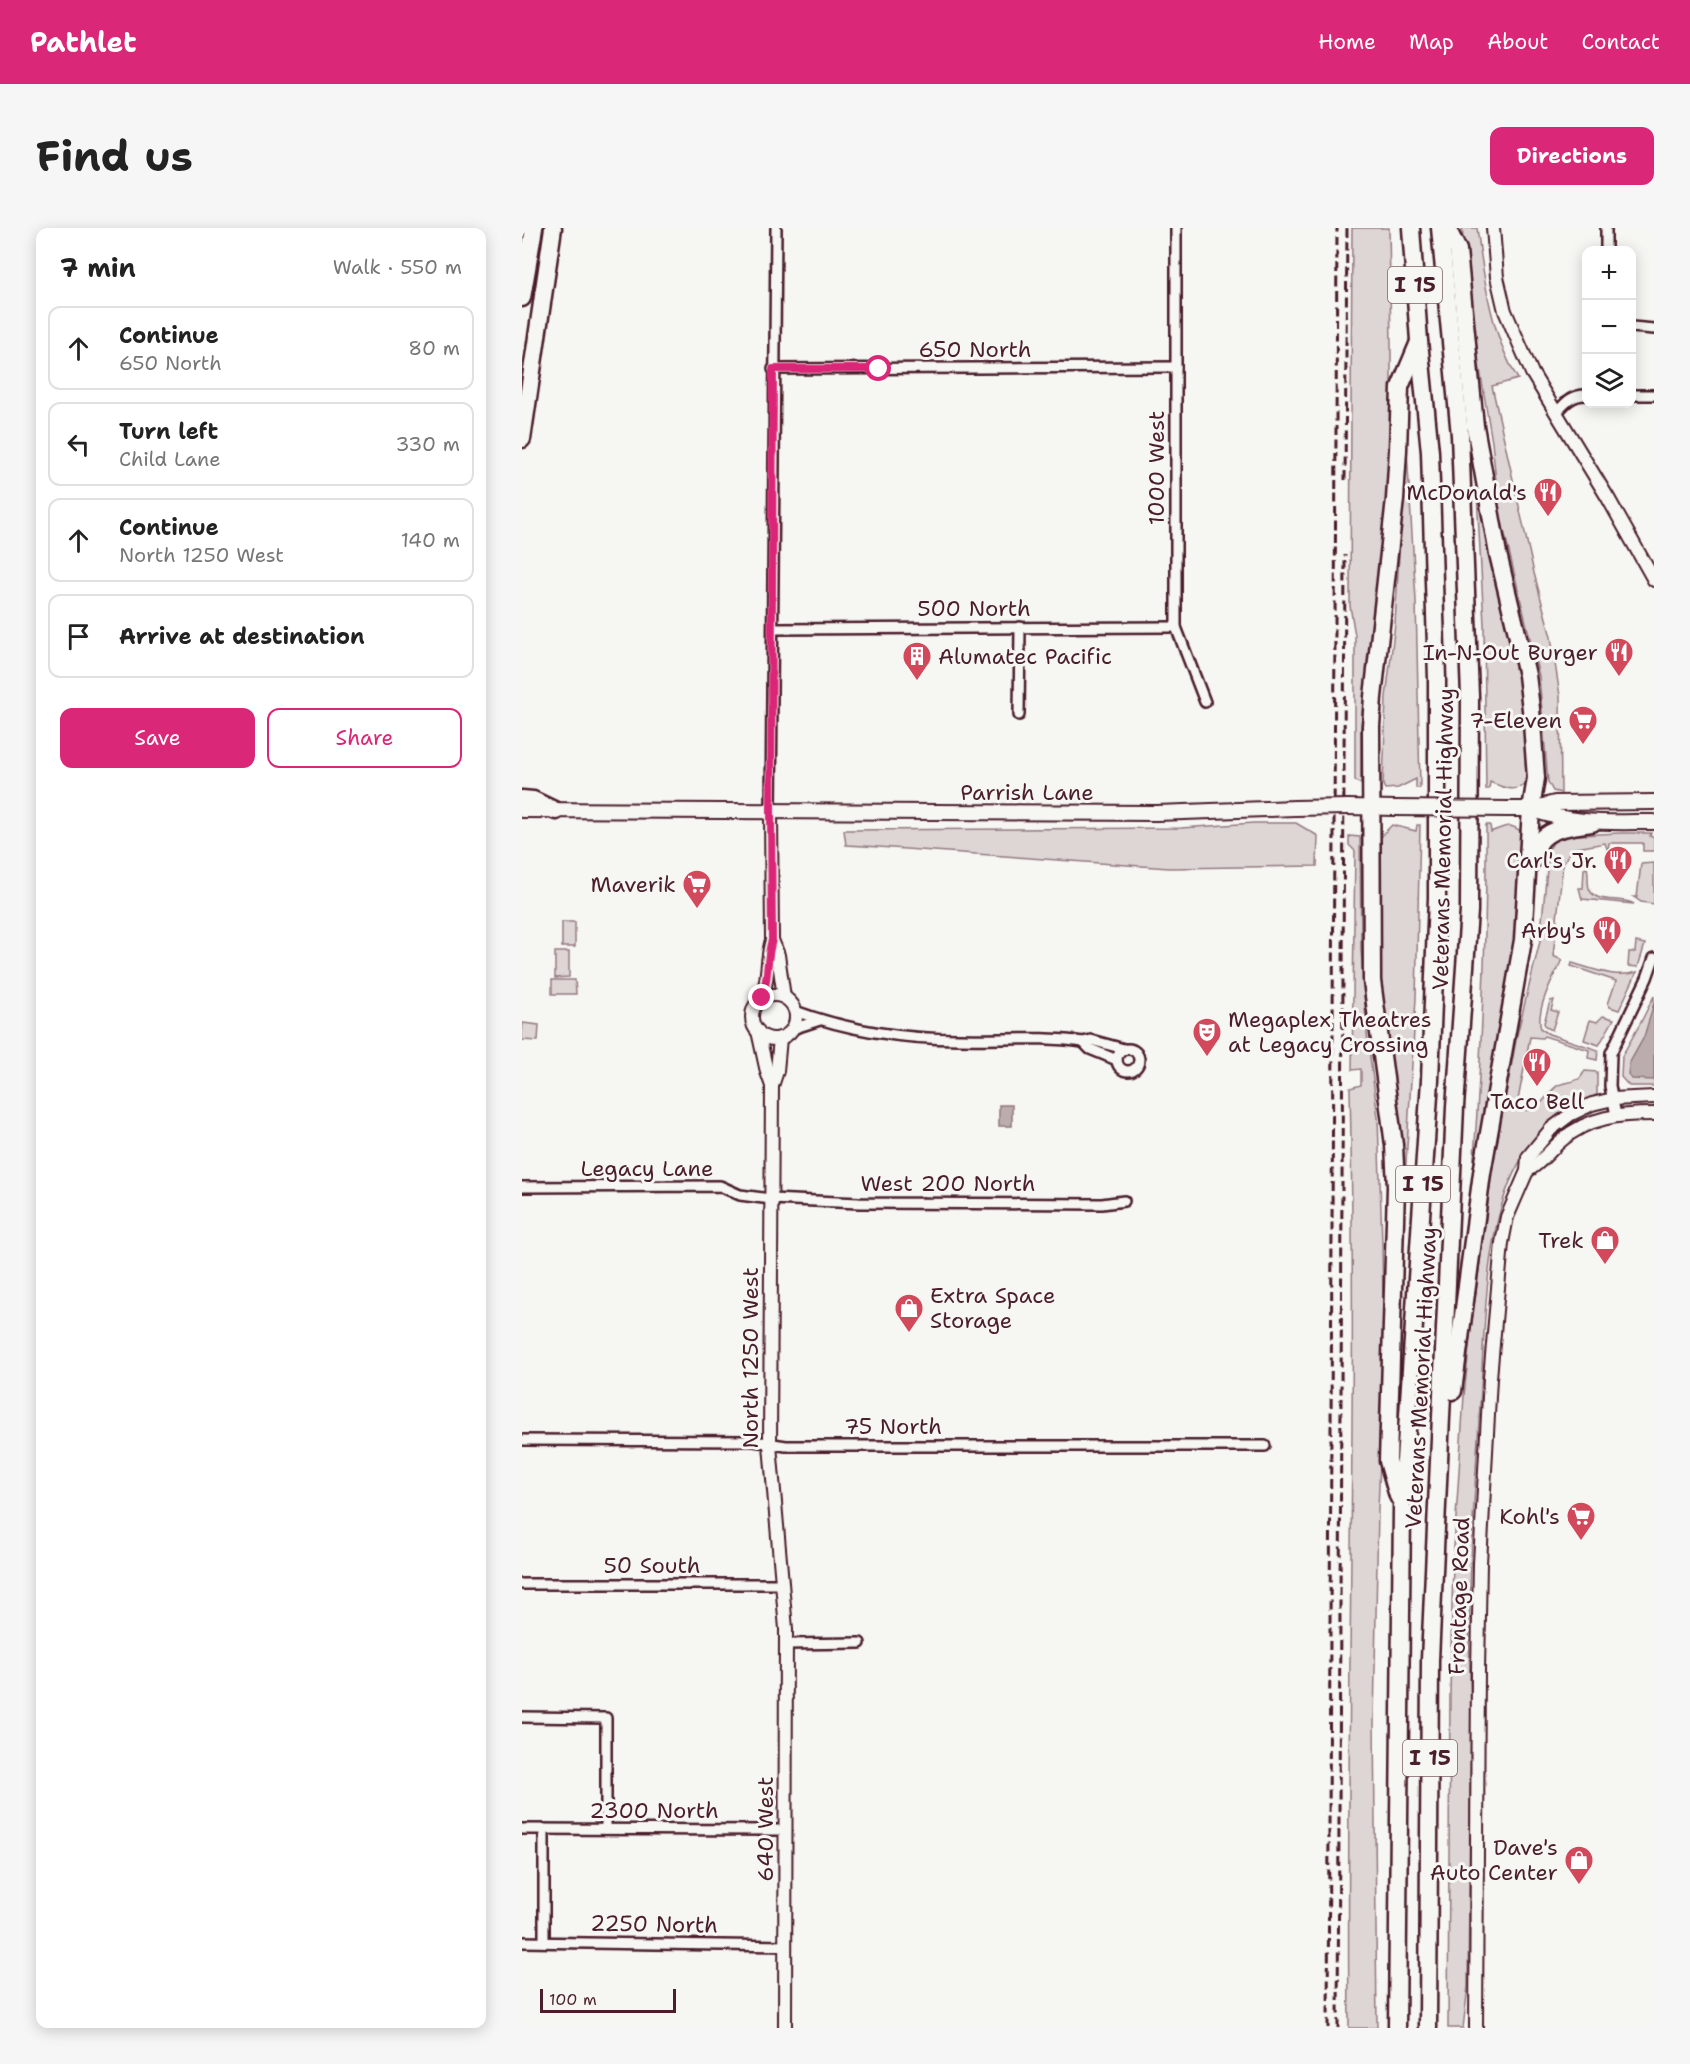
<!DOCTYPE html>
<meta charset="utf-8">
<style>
body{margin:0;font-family:"Shantell Sans",sans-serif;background:#f6f6f6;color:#222}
.controls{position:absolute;right:18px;top:18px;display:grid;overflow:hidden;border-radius:12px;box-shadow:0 3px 15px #0003}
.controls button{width:54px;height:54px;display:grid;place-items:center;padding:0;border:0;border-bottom:2px solid #e0e0e0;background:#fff;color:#222;font:30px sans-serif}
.scale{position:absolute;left:18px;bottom:15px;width:136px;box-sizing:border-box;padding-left:6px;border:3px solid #4a1f2b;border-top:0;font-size:16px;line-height:21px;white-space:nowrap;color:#4a1f2b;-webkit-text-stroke:4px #f6f6f2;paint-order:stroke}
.stop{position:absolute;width:18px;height:18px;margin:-14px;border:4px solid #db2777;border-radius:50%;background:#fff}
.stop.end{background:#db2777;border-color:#fff;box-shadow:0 2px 6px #0008}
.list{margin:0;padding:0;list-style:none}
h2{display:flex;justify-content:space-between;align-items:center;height:78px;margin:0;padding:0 24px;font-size:26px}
h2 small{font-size:20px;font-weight:400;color:#767676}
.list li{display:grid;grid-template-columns:39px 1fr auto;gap:18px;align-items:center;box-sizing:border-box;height:84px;margin:0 12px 12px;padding:0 12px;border:2px solid #e0e0e0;border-radius:12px}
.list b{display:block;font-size:22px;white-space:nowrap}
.list p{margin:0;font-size:20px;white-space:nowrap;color:#767676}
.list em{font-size:20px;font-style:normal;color:#767676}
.actions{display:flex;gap:12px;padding:18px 24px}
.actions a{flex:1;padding:14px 0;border:2px solid #db2777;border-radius:12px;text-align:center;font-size:21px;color:#db2777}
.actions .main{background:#db2777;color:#fff}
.icon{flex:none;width:33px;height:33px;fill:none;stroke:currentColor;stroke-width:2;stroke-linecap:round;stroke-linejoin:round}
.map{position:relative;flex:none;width:1132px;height:1800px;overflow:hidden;border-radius:12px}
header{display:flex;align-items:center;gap:36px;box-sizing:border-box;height:84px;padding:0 30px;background:#db2777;color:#fff}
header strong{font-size:28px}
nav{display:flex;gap:33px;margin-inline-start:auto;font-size:21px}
.intro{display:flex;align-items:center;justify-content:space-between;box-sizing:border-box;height:144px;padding:0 36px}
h1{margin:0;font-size:42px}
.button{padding:15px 27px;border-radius:12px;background:#db2777;color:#fff;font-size:21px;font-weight:700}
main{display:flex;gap:36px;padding:0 36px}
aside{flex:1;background:#fff;border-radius:12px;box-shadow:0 3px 15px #0003}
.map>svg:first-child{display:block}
.green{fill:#ddd6d5;stroke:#947a80;stroke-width:1.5}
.water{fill:#bbadae;stroke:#8e747a;stroke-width:1.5}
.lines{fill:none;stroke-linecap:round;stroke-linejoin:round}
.minor-casing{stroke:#4a1f2b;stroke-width:14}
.tertiary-casing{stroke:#4a1f2b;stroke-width:16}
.secondary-casing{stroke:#4a1f2b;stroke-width:18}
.motorway-casing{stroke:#4a1f2b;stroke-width:21}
.minor{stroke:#f6f6f2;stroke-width:9}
.tertiary{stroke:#f6f6f2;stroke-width:12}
.secondary{stroke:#f6f6f2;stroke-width:14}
.motorway{stroke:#f6f6f2;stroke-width:16}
.rail{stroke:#4a1f2b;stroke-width:3;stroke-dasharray:9 4.5;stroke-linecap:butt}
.secondary-bridge-casing{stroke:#4a1f2b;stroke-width:18;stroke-linecap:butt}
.secondary-bridge{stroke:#f6f6f2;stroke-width:14}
.route{stroke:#db2777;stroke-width:8}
.labels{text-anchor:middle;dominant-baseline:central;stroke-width:6;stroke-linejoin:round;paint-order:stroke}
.shield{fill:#f6f6f2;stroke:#7e6067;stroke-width:1.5}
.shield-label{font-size:21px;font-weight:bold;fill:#4a1f2b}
.street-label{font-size:22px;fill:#4a1f2b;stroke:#f6f6f2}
.poi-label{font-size:22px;fill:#4a1f2b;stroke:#f6f6f2;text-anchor:end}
</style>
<header>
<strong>Pathlet</strong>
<nav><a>Home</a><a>Map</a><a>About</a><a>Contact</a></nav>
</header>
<div class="intro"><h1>Find us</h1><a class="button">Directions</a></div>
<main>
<aside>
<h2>7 min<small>Walk · 550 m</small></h2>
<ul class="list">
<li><svg class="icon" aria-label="ahead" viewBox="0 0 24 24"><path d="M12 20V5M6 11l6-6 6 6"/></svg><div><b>Continue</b><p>650 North</p></div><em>80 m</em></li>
<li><svg class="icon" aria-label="left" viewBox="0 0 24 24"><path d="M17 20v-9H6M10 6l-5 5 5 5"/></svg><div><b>Turn left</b><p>Child Lane</p></div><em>330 m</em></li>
<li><svg class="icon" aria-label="ahead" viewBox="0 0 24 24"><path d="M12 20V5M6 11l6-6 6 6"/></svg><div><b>Continue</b><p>North 1250 West</p></div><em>140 m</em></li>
<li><svg class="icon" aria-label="arrive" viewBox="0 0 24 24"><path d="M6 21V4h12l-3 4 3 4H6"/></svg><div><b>Arrive at destination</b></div></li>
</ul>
<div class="actions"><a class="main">Save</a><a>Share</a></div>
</aside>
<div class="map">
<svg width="1132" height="1800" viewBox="0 0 1132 1800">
<rect width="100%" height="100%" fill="#f6f6f2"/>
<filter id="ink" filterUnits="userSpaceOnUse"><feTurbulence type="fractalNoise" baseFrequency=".0167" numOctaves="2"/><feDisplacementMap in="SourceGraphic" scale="12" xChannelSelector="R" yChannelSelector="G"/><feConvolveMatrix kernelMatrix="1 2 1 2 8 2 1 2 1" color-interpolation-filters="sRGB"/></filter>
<g filter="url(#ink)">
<g class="green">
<path d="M830,0H867L869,116V242L856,374L842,468L839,499V556L833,553V407L828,378Z"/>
<path d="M940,0H955C962,51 969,107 996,151L970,158L1012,345L1029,409L1038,468L1039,565L1031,563L1026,554L1017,448L977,282L970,214L947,76Z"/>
<path d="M884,206L894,373L898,560H894V551L876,560L863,561L861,557L864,469L873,396Z"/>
<path d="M954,248L1002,462L1006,549L1004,556C992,565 980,559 968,554L967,561H964L962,396Z"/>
<path d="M732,595H774L796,608L795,638L647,640L342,618L324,617L322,602L659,600Z"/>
<path d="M870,597L894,603L895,597H898L894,770L879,1017V908L858,757L857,615L861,606Z"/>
<path d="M964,597H968L969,604C981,599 989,594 999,604L998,694L948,984C958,856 965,726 964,597Z"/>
<path d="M1097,605H1129L1128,608L1132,610V623H1121V615H1087L1086,623L1083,615L1049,621L1041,636L1031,728L1040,732C1031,749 1013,782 1019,801L1027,806L1076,822L1075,832L1066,830L1067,822L1022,808L1020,810L1008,809L996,872C1008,900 1025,864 1035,858C1041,854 1052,855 1058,850C1060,848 1061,845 1063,843L1075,844V866C1069,871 1059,873 1051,878C1028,892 1010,913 996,937C961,1000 963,1105 958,1177C952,1277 944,1377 949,1477L946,1758L941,1800H926L928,1466L931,1335L942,1168L949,1100L971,937L995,807L1018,713L1027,621L1032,613L1040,608Z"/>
<path d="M827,608L838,609V612L839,721L845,806L856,890L860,1015L862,1141L856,1281L852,1494L855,1800H827C824,1487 835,1173 828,860L839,857V841L830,842L833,623L827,617Z"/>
<path d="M1132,635V676L1119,674L1112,669H1115L1119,636Z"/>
<path d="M1065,640C1067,646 1065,653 1067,660C1072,677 1099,668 1112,676L1060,671L1057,660H1061L1062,641Z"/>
<rect x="40" y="694" width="13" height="25"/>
<path d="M1114,714L1123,716L1116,739L1106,738L1107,724H1113Z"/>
<path d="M33,724H47V749L33,750Z"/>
<path d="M1050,735C1071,741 1094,751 1115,744L1097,782L1088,779L1086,776L1094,753L1049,738Z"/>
<path d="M30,752H53L54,766H30Z"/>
<path d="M1132,768V858H1107L1099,849L1100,828L1118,796Z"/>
<path d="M1032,772L1029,782L1036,784L1030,802L1024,799L1022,795L1028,773Z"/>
<path d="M1081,788L1092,791L1077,817L1062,812L1068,792L1075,794Z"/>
<path d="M1,795L17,797L16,813L0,812Z"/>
</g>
<g class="water">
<path d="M1132,775V852L1110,851L1106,847L1107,836L1122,809Z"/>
<rect x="477" y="877" width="13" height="21"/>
</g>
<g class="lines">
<g class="minor-casing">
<g id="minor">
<path d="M654,0V399L683,474"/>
<path d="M1084,0V22"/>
<path d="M1110,99L1132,101"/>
<path d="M251,141L654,139"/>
<path d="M1110,167H1132"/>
<path d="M1035,184C1044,174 1050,167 1064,167"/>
<path d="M251,401L654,399"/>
<path d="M497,487L498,399"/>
<path d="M249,584L254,0"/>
<path d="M273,783C325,802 381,811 437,811C479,812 520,808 561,814L569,812L602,821"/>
<path d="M270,801L298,792"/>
<path d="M561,814L568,821L595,832"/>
<circle cx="606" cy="832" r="11"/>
<path d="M1094,887L1088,858L1089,825L1125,750L1132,730"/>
<path d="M0,959L198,958L218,967L249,971L337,975L580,976L602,973"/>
<path d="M0,1212L232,1213L264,1218H743"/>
<path d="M0,1356H261"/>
<path d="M264,1416L338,1415"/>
<path d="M0,1489L84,1490V1601"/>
<path d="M0,1601L264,1602"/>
<path d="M22,1601V1714"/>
<path d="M0,1714L264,1718"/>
</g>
</g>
<g class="tertiary-casing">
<g id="tertiary">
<path d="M971,0L975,49L983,83L1010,145L1086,270L1132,352"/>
<path d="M250,712L256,727L262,769"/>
<circle cx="252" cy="789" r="22"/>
<path d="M240,770C247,751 244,731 250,712L249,584"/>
<path d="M236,803L245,844L250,858"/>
<path d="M258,810L255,843L250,858L248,1217L264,1401L263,1800"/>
<path d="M1005,943C1019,935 1027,923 1040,912C1066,889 1098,886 1132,886"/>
<path d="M954,1800L956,1442L958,1335L968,1150L980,1015L985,989L1005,943L1006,929L1029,901L1049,886L1070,876L1091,871L1132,869"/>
</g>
</g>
<g class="secondary-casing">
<g id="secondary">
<path d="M826,579L873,580"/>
<path d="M987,581H1009L1033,575L1132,574"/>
<path d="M1009,581C1051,597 1088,594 1132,594"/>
<path d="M0,582L635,585L773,580"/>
</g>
</g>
<g class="motorway-casing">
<g id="motorway">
<path d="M925,0L936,22L953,198L976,326L1005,447L1009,481L1014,550L1009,581L1001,712L960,945L931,1163"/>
<path d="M0,70L12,0"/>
<path d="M0,211L31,0"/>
<path d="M0,571L11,572L34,583"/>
<path d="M1012,631C1013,627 1014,621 1016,617C1024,599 1054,598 1070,595"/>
<path d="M876,1268L866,1233L874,959L872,917L850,753L849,498L851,469L873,271L876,222L878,159L897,114"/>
<path d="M875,1800L880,1279L908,852L915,670V451L908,224L897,113L889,0"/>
<path d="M906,1800L908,1432L933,879L947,683L948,468L938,207L918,0"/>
</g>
</g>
<use href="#minor" class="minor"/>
<use href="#tertiary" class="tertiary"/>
<use href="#secondary" class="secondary"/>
<use href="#motorway" class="motorway"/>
<g class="rail">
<path d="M823,252L825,0"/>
<path d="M806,1800L815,0"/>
<path d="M816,1800L823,327"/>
</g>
<g class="secondary-bridge-casing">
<g id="secondary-bridge">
<path d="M773,580L826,579"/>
<path d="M873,580L987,581"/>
</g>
</g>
<use href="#secondary-bridge" class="secondary-bridge"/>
</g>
</g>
<g class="lines" filter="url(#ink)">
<path class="route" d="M240,770C247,751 244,731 250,712L249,584L251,141H357"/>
</g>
<defs>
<g id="restaurant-pin" transform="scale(1.5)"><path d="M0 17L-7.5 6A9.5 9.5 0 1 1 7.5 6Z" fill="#d1495b" stroke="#f6f6f2"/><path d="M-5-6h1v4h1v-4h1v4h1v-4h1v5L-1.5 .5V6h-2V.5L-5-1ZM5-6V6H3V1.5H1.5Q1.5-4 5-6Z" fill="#fff"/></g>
<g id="building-pin" transform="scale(1.5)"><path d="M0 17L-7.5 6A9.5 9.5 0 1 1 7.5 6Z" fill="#d1495b" stroke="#f6f6f2"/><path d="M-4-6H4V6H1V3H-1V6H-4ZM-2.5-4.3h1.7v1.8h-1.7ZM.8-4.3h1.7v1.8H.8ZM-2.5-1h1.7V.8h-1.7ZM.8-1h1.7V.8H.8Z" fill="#fff"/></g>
<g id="supermarket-pin" transform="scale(1.5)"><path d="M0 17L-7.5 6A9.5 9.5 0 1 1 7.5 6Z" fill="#d1495b" stroke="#f6f6f2"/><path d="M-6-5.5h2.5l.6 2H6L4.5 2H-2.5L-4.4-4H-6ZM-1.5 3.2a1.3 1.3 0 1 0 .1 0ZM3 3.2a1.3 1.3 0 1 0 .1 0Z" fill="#fff"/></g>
<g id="theatre-pin" transform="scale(1.5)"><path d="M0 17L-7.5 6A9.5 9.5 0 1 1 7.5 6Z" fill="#d1495b" stroke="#f6f6f2"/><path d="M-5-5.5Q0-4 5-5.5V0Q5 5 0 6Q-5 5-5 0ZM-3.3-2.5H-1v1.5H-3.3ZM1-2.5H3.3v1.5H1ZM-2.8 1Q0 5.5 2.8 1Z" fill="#fff"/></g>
<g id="shop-pin" transform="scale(1.5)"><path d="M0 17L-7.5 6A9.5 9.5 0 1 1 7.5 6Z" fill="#d1495b" stroke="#f6f6f2"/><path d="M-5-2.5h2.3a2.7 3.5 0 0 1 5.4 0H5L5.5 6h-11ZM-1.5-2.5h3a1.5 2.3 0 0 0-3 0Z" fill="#fff"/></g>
</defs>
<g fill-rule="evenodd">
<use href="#restaurant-pin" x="1026" y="264"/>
<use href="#restaurant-pin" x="1097" y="424"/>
<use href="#building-pin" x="395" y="428"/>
<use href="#supermarket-pin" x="1061" y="492"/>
<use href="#restaurant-pin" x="1096" y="632"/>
<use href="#supermarket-pin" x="175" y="656"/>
<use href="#restaurant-pin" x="1085" y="702"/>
<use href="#theatre-pin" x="685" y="804"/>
<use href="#restaurant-pin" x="1015" y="834"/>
<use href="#shop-pin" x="1083" y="1012"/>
<use href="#shop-pin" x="387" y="1080"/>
<use href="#supermarket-pin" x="1059" y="1288"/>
<use href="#shop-pin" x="1057" y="1632"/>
</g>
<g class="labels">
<g class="shield">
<rect x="866" y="39" width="54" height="36" rx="4.5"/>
<rect x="874" y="938" width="54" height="36" rx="4.5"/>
<rect x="881" y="1512" width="54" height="36" rx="4.5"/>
</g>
<g class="shield-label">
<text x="893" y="57">I 15</text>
<text x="901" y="956">I 15</text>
<text x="908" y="1530">I 15</text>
</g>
<g class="street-label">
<text x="453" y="121">650 North</text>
<text transform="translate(634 240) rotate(-90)">1000 West</text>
<text x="452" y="380">500 North</text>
<text x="505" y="564">Parrish Lane</text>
<text transform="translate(921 611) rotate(-89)">Veterans Memorial Highway</text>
<text x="125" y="940">Legacy Lane</text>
<text x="426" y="955">West 200 North</text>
<text transform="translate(228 1130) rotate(-90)">North 1250 West</text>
<text transform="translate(899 1150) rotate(-87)">Veterans Memorial Highway</text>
<text x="371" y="1198">75 North</text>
<text x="130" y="1337">50 South</text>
<text transform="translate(937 1368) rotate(-88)">Frontage Road</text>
<text x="132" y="1582">2300 North</text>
<text transform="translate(243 1601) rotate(-90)">640 West</text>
<text transform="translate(132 1696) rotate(1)">2250 North</text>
</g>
<g class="poi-label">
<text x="1005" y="264">McDonald's</text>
<text x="1076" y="424">In-N-Out Burger</text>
<text x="416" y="428" text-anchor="start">Alumatec Pacific</text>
<text x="1040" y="492">7-Eleven</text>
<text x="1075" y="632">Carl's Jr.</text>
<text x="154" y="656">Maverik</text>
<text x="1064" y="702">Arby's</text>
<text x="706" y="791" text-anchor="start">Megaplex Theatres<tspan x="706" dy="25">at Legacy Crossing</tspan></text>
<text x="1015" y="873" text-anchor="middle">Taco Bell</text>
<text x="1062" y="1012">Trek</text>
<text x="408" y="1067" text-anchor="start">Extra Space<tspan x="408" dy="25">Storage</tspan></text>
<text x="1038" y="1288">Kohl's</text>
<text x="1036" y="1619">Dave's<tspan x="1036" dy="25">Auto Center</tspan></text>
</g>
</g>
</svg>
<div class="controls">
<button>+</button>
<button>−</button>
<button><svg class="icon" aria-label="layers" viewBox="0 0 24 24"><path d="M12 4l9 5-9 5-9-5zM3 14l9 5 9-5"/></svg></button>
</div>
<div class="scale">100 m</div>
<div class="stop" style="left:357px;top:141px"></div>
<div class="stop end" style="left:240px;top:770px"></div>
</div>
</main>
